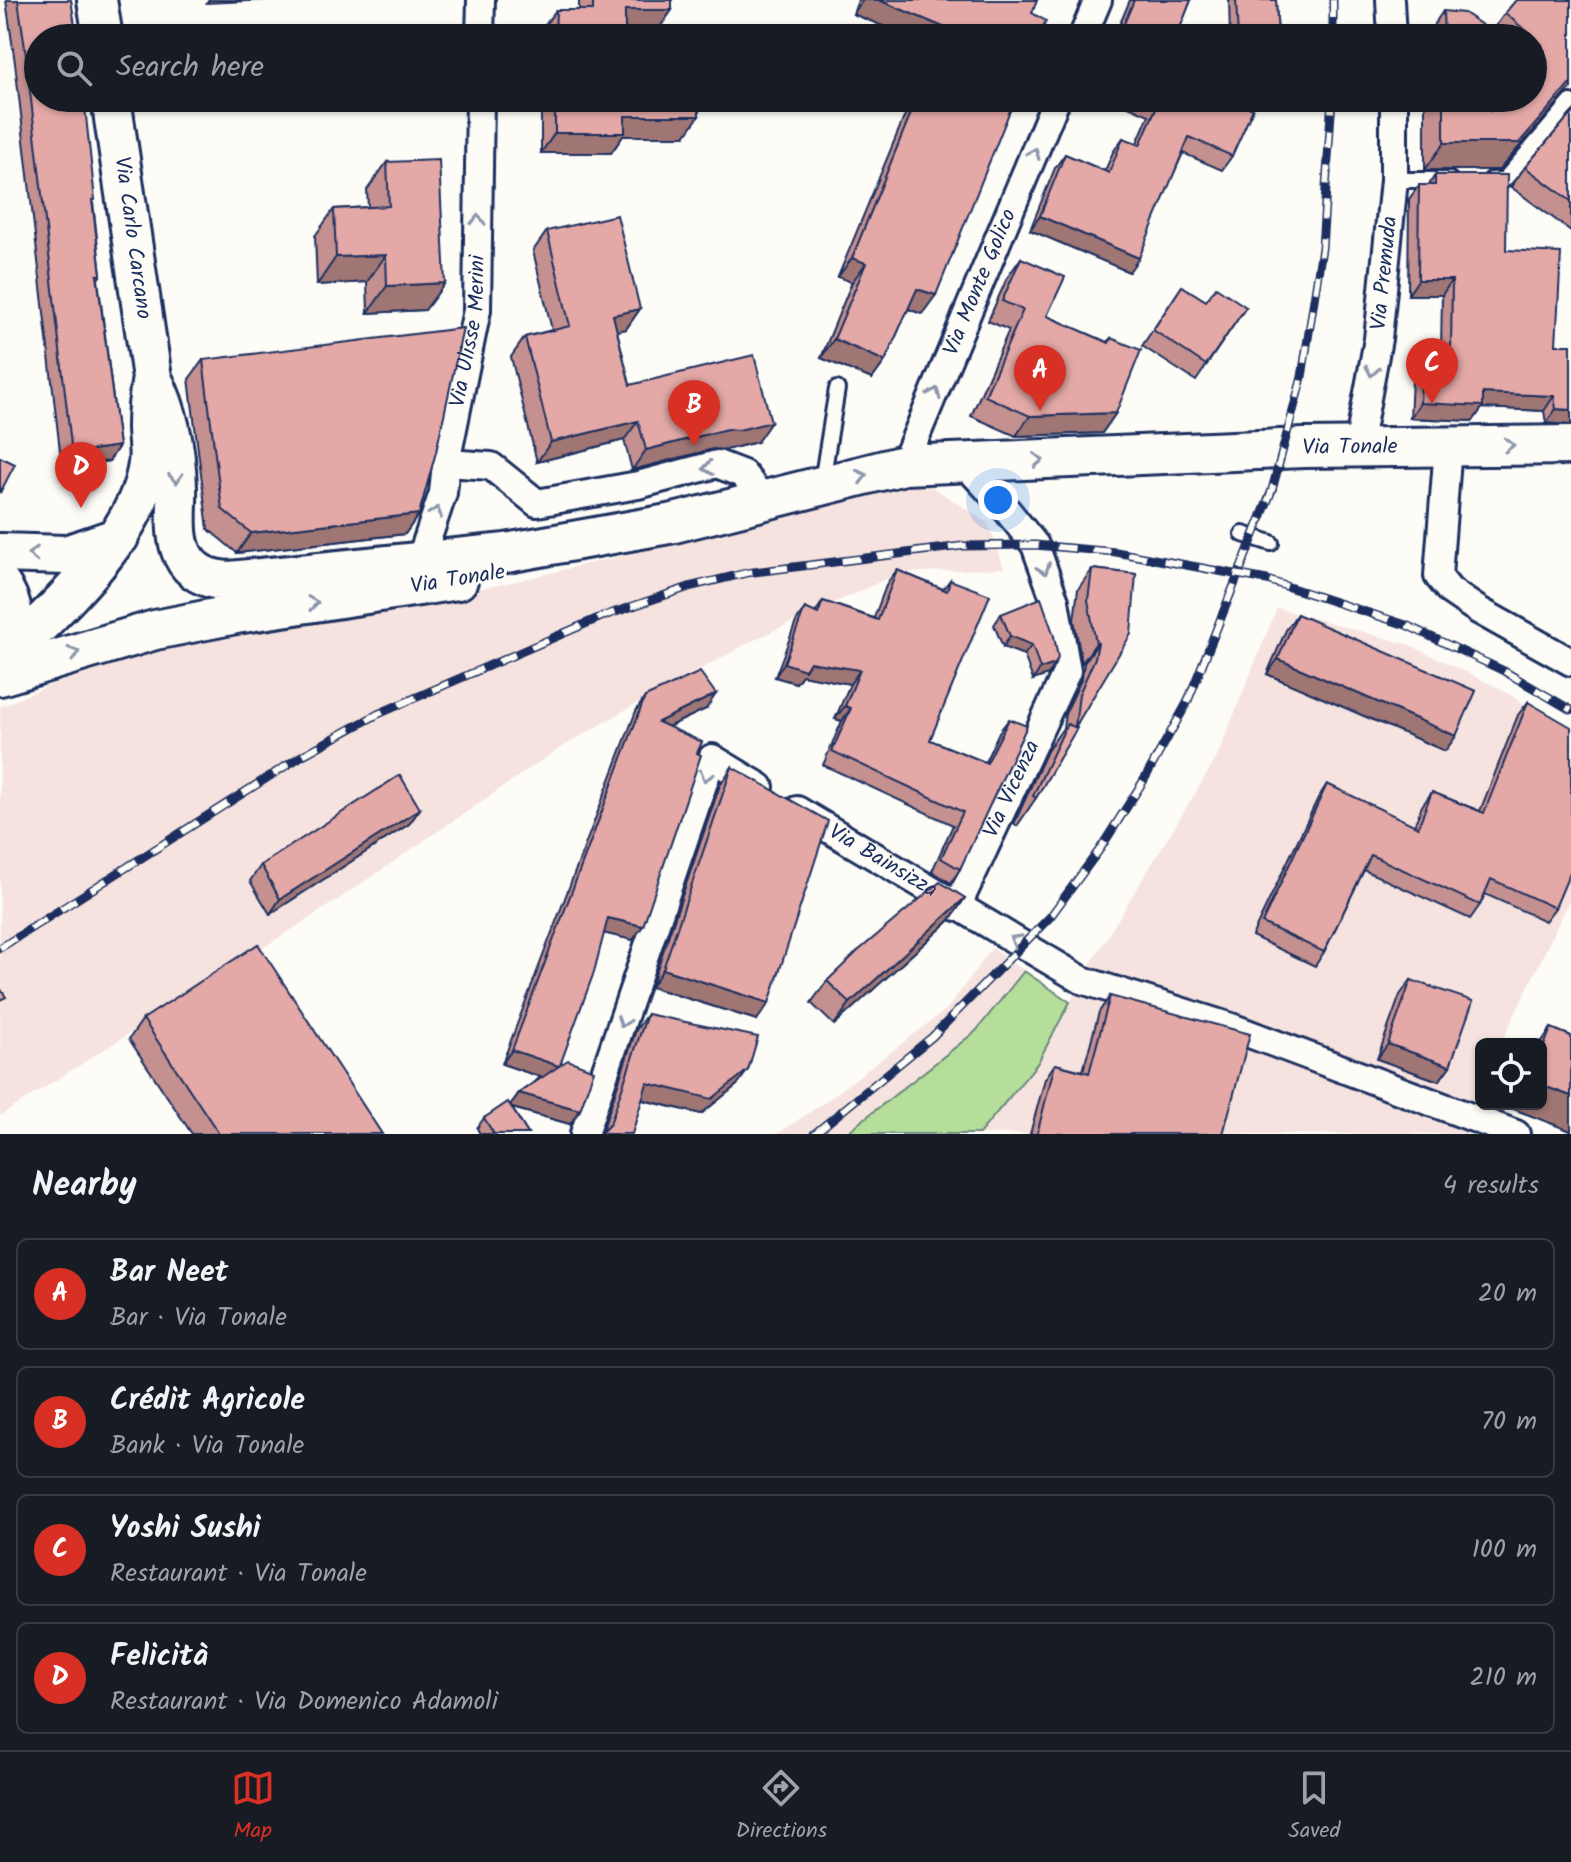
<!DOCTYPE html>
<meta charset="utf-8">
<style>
body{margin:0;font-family:Kalam,sans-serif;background:#242831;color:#f1f3f6}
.controls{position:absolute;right:24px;bottom:24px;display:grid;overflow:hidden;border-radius:12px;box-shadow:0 2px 6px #0004}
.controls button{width:72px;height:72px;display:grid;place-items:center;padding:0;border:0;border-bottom:2px solid #363941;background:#171b24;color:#f1f3f6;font:40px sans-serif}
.you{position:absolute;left:998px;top:500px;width:28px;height:28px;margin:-20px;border:6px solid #fff;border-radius:50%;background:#1a73e8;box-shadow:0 0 0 12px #1a73e833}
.badge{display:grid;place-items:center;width:52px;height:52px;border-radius:50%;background:#d93025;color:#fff;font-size:26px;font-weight:700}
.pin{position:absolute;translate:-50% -66px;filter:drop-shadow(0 2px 4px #0008)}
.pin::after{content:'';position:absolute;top:42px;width:28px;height:24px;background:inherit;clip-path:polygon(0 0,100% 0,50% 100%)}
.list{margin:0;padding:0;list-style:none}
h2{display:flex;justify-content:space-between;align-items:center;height:104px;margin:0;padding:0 32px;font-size:34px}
h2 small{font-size:26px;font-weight:400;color:#9ea1a6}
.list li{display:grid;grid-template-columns:52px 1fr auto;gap:24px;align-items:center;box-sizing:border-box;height:112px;margin:0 16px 16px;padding:0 16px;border:2px solid #363941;border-radius:12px}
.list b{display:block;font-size:30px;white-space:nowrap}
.list p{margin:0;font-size:26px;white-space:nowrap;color:#9ea1a6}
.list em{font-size:26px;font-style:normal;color:#9ea1a6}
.icon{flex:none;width:44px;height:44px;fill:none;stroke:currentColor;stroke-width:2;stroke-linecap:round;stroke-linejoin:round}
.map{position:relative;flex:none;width:1571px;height:1134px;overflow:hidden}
.search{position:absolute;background:#171b24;box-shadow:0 2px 6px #0004;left:24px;right:24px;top:24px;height:88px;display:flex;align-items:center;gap:20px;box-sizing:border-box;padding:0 28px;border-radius:44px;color:#9ea1a6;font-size:30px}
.sheet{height:616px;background:#171b24}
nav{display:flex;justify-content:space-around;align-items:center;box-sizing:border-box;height:112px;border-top:2px solid #363941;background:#171b24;font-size:22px;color:#9ea1a6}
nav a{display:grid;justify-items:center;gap:4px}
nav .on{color:#d93025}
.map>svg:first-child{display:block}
.built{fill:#f6e3df}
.green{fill:#b5de9b;stroke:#68867c;stroke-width:2}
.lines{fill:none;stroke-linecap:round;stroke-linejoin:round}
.lane-casing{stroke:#1b2f5e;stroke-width:20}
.street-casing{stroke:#1b2f5e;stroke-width:32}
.secondary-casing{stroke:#1b2f5e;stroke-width:44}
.lane{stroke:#fdfcf7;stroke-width:14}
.street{stroke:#fdfcf7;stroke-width:26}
.secondary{stroke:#fdfcf7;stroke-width:38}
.rail-casing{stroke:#1b2f5e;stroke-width:9}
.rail{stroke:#fdfcf7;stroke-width:6;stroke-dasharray:18;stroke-linecap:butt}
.wall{fill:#c49190;stroke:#1b2f5e;stroke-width:2}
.shaded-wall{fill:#a07675;stroke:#1b2f5e;stroke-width:2}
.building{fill:#e4a9a7;stroke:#1b2f5e;stroke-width:2}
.oneway{stroke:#8c96aa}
.labels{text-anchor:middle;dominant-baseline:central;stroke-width:6;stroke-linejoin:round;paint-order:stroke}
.street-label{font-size:22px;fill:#1b2f5e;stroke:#fdfcf7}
</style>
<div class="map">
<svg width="1571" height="1134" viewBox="0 0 1571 1134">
<rect width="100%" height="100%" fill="#fdfcf7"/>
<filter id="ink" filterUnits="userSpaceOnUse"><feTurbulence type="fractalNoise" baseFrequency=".0125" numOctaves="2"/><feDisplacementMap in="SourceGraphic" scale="16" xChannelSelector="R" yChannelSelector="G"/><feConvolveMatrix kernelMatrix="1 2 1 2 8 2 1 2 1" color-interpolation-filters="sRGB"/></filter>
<g filter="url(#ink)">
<g class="built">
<path d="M926,483L988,523L1004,568L899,573L756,639L625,710L554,752L330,905L0,1116V707L71,676L206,639L504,584Z"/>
<path d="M1277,608L1410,645L1501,689L1571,734V897L1501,1044H1481V1085L1465,1117L1505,1134H979L1037,1064L1090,965L1216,759Z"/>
<path d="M992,948L1024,971L976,1031L845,1134H777L825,1102L947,1009Z"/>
</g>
<path class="green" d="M1024,971L1070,1002L1037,1064L979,1134H845L976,1031Z"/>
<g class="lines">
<g class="lane-casing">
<g id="lane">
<path d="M1394,180H1450"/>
<path d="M1491,180H1504L1571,102"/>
<path d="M822,482L837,389"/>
<path d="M1243,534L1271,543"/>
</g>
</g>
<g class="street-casing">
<g id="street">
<path d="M1390,0L1392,38"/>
<path d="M480,38L481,0"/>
<path d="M1082,38L1098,0"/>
<path d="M1448,446L1438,576L1450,591L1478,610L1571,662"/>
<path id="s1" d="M1358,447L1378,339L1394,180V98"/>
<path d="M446,463L491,466L537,503L638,485L717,464L743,474L765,501"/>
<path id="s2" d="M904,465L1057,98"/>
<path id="s3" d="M420,561L443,493L446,463L477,310L480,98"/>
<path id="s4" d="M797,810L1082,980L1231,1027L1516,1134"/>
<path id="s5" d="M957,907L1067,671L1055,601L1035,545L1002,504L964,463"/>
<path d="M584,1134L712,758L760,787"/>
</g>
</g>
<g class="secondary-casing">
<g id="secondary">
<path d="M97,0L103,38"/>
<path id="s6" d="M152,378C169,412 176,449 177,487C178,509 173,535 183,555C192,574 210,580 230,581L506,553L674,523L904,465L1304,448L1571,445"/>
<path d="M0,553L66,555L119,537"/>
<path d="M0,584C18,609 14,626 0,652"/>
<path d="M0,664C51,611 138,540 148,464C150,452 147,439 147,427C147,410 149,394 152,378L111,98"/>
<path d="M0,676L155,630L236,614L458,580"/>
</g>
</g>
<use href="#lane" class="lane"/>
<use href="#street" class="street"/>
<use href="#secondary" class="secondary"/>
<g class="rail-casing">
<g id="rail">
<path d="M1333,0V38"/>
<path d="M0,948L303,755L378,714L601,617L692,586L746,573L962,546L1035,545L1116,552L1267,580L1406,625L1504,671L1571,710"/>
<path d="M814,1134L932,1037L1050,917L1100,849L1144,780L1187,703L1272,490L1302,377L1322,248L1332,98"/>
</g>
</g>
<use href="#rail" class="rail"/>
</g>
<g class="wall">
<path d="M6,0H71L101,275L98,279L119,446L109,461L62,468L15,63Z"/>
<path d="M579,0H672V10L658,30H625V38H542V29L556,10H579Z"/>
<path d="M858,0H1037L1032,13L1039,38H913L853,14Z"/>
<path d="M1130,0H1191L1176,38H1114Z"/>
<path d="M1229,0H1276L1278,38H1230Z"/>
<path d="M1571,0V88L1499,170H1425V98H1490V110L1533,98V38H1425L1443,11L1488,37L1505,13Z"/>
<path d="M541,98H699L685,136H623L611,153H541Z"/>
<path d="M912,98H1015L922,314L908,309L885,361L872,379L821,358L852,282L838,277Z"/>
<path d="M1110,98H1229L1232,156L1222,170L1183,153L1129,272L1030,230L1055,168L1065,154L1105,171L1113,152L1123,138L1137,143L1149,115Z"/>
<path d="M1571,114V231L1511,187L1525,167Z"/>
<path d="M387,162L445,283L425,310L368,313L367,282L317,285L315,236L334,209L368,207L367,190Z"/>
<path d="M1435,175L1506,250L1556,345L1571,425L1546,423L1544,411L1482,408L1473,421L1410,418L1413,362L1423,347L1441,348L1442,295H1408L1409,199L1419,185H1429Z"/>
<path d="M547,231L640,309L626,329L617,331L630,385L757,442L725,450L713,449L632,470L624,440L537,462L511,357L525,337L552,330L533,251Z"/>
<path d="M1021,258L1047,316L1107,342L1111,338L1116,413L1102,433L1016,436L971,416L1009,330L988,321L1007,278Z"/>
<path d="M1182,286L1206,301L1246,307L1196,381L1142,346Z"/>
<path d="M203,360L419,514L405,534L237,553L208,529L189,379Z"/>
<path d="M1092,569L1136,574L1076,727L1036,798L1017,826L1014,824L1047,751L1063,728L1065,714L1082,678L1084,663H1082L1074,620L1078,589Z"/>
<path d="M897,570L943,589L950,580L930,740L985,762L999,732L1009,719L960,869L951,883L932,871L953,825L823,765L842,721L835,719L850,684L802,675L796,683L775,677L796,622L805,608L815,613L823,601L874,618L887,583Z"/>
<path d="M1001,614L1055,664L1048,675L1033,680L1024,655L1003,647L994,625Z"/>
<path d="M1297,614L1456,736L1445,751L1267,674L1286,630Z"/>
<path d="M645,697L706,709L668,727L633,940L604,933L560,1065L580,1110L570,1124L512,1108L528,1134H480L477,1128L484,1118L510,1105L519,1093L541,1077L502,1064L636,711Z"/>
<path d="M1528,702L1555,908L1545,921L1485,894L1480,905L1470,919L1364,870L1324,952L1315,966L1252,936L1318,798L1327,784L1414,826L1422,806L1432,792L1480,811L1518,715Z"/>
<path d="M732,767L757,1020L651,987L720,785Z"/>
<path d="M420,809L409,824L270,914L250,881L261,865Z"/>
<path d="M965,898L949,921L834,1025L811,1003L827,981Z"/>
<path d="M1411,980L1450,1066L1439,1081L1377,1059L1400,995Z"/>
<path d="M1110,996L1223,1134H1030L1045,1079L1055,1064L1083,1071L1099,1012Z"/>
<path d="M647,1014L737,1085L701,1114L642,1100L602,1132L636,1030Z"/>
<path d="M143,1019L382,1134H192L129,1039Z"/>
<path d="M1551,1028L1571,1036V1131L1511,1108L1513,1104H1541L1540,1044Z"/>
</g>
<g class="shaded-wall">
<path d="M209,0H268L207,3Z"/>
<path d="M863,0H879L946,28L939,38H913L853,14Z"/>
<path d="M625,10H672L658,30H611Z"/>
<path d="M1571,83V88L1499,170H1425L1444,143Z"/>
<path d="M625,116H699L685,136H623L611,153H541L555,133Z"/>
<path d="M1040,216L1139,258L1129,272L1030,230Z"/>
<path d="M386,255L367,282L317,285L336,257Z"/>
<path d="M852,258L866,263L852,282L838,277Z"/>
<path d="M1418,280H1452L1442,295H1408Z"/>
<path d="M445,283L425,310L368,313L387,286Z"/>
<path d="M917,289L936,295L922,314L903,307Z"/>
<path d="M640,309L626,329L599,335L613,315Z"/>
<path d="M834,339L885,361L872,379L821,358Z"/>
<path d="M1483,393L1554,396L1544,411L1482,408L1473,421L1410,418L1420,403Z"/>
<path d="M1556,409L1571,410V425L1546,423Z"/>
<path d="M1116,413L1102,433L1016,436L1030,416Z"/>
<path d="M638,421L624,440L537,462L551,442Z"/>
<path d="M771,422L757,442L725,450L713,449L632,470L646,450L727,429Z"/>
<path d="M119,446L109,461L62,468L72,453Z"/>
<path d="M419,514L405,534L237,553L251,533Z"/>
<path d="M1010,636L1032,645L1024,655L1003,647Z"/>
<path d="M1096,643H1098L1084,663H1082Z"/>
<path d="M1278,659L1456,736L1445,751L1267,674Z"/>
<path d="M810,662L860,670L850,684L802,675L796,683L775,677L784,663Z"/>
<path d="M1055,664L1048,675L1033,680L1040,669Z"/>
<path d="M716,694L706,709L648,736L658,722Z"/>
<path d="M845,706L851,708L842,721L835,719Z"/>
<path d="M420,809L409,824L270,914L280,899Z"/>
<path d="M965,898L949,921L834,1025L850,1003Z"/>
<path d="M608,918L643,926L633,940L598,932Z"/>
<path d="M663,969L769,1003L757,1020L651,987Z"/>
<path d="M1388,1044L1450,1066L1439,1081L1377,1059Z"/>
<path d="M512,1050L559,1066L549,1080L502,1064Z"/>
<path d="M748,1070L737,1085L701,1114L636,1098L647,1083Z"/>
<path d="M1541,1085L1571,1096V1131L1511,1108L1514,1104H1541Z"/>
<path d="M519,1093L580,1110L570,1124L509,1107Z"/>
</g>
<g class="building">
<path d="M18,0H71L77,38H38V98H84L95,200H92L101,275H97L119,446L72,453L25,48Z"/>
<path d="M593,0H672V10H625V38H555L556,10H593Z"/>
<path d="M879,0H1037L1032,13L1046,21L1039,38H942L946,28Z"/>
<path d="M1134,0H1191L1176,38H1118Z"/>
<path d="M1236,0H1276L1278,38H1238Z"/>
<path d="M1516,0H1571V83L1519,143H1444V98H1490V110L1500,98H1533V57L1542,45L1505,13Z"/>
<path d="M1443,11L1464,13L1488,29V38H1444Z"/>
<path d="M555,98H699V116H625V133H555Z"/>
<path d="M917,98H1015L936,295L917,289L885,361L834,339L866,263L852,258Z"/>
<path d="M1152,98H1229L1253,109L1232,156L1189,137L1139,258L1040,216L1065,154L1109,173L1123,138L1140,145L1159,101Z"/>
<path d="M1571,114V201L1525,167Z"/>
<path d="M439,160L445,283L387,286L386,255L336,257L334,209L389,206L387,162Z"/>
<path d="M1435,175H1507L1506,250L1561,253L1556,345H1571V410L1556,409L1554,396L1483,393V406L1420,403L1423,347L1451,348L1452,280H1418L1419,185H1435Z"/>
<path d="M617,215L640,309L613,315L630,385L754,355L771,422L739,430L727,429L646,450L638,421L551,442L525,337L570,326L547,231Z"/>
<path d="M1021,258L1065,277L1047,316L1109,343L1111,338L1141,350L1116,413L1030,416L985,396L1023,310L1002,301Z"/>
<path d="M1182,286L1206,301L1216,287L1246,307L1206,365L1153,330Z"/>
<path d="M463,328L436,452L419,514L251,533L222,509L203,360Z"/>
<path d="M0,457L15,464L0,493Z"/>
<path d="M1092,569L1136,574L1131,634L1075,727L1079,694L1095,658L1098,643H1096L1088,600Z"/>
<path d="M897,570L947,591L950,580L990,595L930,740L987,763L1009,719L1027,726L960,869L941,858L963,812L832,751L851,708L845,706L860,670L810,662L805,670L784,663L805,608L818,614L823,601L878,620Z"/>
<path d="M1041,598L1054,636L1058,658L1055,664L1040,669L1032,645L1010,636L1001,614Z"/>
<path d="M1297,614L1476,691L1456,736L1278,659Z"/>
<path d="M700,672L716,694L658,722L702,742L697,753L701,755L643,926L608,918L594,972L560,1065L568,1060L594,1070L580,1110L519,1093L559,1066L512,1050L645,697Z"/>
<path d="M1528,702L1571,727V870L1555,908L1491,879L1480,905L1371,855L1324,952L1262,923L1327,784L1418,827L1432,792L1484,813Z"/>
<path d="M1067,724L1077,728L1036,798L1033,796Z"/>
<path d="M732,767L828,821L769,1003L663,969Z"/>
<path d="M400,775L420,809L280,899L261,865Z"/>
<path d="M940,882L965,898L850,1003L827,981L858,951Z"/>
<path d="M258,944L382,1134H219L143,1019Z"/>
<path d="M1411,980L1473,1001L1450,1066L1388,1044Z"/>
<path d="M0,988L6,997L0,1000Z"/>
<path d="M1110,996L1250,1034L1223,1134H1037L1055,1064L1089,1073Z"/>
<path d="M647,1014L758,1037L748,1070L712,1099L647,1083L632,1134H600L610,1124Z"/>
<path d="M1551,1028L1571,1036V1096L1541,1085V1054Z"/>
<path d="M508,1102L528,1134H494L484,1118Z"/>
</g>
<defs><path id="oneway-chevron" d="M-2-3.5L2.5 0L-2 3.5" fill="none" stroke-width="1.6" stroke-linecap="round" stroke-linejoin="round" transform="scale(2)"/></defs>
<g class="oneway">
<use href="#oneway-chevron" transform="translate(1034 153) rotate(-67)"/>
<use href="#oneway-chevron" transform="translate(478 220) rotate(-89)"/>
<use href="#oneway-chevron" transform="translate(1372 371) rotate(100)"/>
<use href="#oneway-chevron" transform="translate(935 393) rotate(-67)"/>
<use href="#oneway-chevron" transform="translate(1509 445) rotate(-1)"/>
<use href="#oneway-chevron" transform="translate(1038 460) rotate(-3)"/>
<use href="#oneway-chevron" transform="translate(708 468) rotate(171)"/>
<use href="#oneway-chevron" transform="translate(862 476) rotate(-14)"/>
<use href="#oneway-chevron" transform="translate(176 478) rotate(86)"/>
<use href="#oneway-chevron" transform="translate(436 512) rotate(-71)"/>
<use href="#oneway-chevron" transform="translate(33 554) rotate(-178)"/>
<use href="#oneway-chevron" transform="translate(1044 569) rotate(70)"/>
<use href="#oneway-chevron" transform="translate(313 603) rotate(-8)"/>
<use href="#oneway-chevron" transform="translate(74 653) rotate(-17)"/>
<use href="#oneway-chevron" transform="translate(706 776) rotate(108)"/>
<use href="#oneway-chevron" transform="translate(1015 940) rotate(-150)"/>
<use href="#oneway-chevron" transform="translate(623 1022) rotate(109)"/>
</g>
</g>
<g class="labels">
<g class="street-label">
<text transform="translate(132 238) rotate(82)">Via Carlo Carcano</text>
<text stroke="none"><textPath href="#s1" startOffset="176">Via Premuda</textPath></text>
<text stroke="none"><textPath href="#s2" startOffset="198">Via Monte Golico</textPath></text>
<text stroke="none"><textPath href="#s3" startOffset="236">Via Ulisse Merini</textPath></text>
<text stroke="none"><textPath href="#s6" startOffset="1370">Via Tonale</textPath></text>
<text transform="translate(458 580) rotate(-9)">Via Tonale</text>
<text stroke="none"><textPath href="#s5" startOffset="130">Via Vicenza</textPath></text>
<text stroke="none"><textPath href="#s4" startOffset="100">Via Bainsizza</textPath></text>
</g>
</g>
</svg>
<div class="controls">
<button><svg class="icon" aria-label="locate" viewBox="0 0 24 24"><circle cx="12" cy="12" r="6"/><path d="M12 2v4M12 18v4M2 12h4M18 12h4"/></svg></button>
</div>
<div class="you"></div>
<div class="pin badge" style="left:1040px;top:411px">A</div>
<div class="pin badge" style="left:694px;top:446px">B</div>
<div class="pin badge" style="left:1432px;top:404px">C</div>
<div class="pin badge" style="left:81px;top:508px">D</div>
<div class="search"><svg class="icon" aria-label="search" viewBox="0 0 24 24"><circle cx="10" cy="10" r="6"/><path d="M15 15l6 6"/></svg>Search here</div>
</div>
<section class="sheet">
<h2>Nearby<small>4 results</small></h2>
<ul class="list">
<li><span class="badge">A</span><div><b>Bar Neet</b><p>Bar · Via Tonale</p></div><em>20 m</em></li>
<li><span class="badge">B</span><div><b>Crédit Agricole</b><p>Bank · Via Tonale</p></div><em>70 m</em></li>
<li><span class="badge">C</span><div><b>Yoshi Sushi</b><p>Restaurant · Via Tonale</p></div><em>100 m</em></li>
<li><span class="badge">D</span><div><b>Felicità</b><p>Restaurant · Via Domenico Adamoli</p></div><em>210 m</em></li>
</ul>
</section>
<nav>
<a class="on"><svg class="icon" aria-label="map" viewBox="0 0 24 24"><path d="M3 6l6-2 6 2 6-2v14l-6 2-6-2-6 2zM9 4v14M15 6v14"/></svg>Map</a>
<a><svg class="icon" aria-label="directions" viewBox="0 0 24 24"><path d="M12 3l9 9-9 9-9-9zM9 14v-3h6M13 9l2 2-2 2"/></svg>Directions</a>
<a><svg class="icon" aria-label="saved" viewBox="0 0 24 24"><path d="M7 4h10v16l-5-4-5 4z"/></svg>Saved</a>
</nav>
